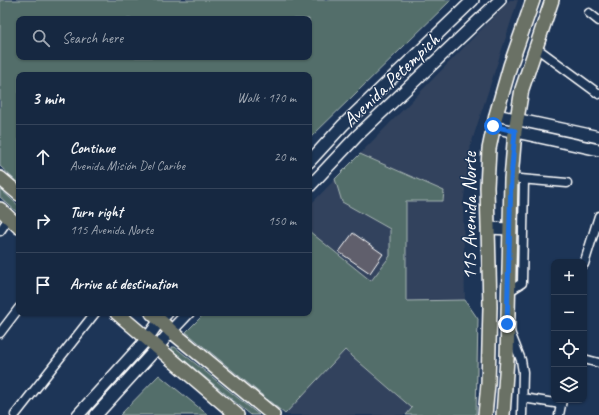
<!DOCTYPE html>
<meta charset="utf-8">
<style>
body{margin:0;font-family:Caveat,sans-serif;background:#1f3048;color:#f1f3f6}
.controls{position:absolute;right:12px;bottom:12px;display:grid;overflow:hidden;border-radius:8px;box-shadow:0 1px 3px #0004}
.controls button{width:36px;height:36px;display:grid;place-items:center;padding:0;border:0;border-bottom:1px solid #35445a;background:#162841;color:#f1f3f6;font:20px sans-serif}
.stop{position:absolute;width:12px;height:12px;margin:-9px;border:3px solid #1a73e8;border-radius:50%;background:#fff}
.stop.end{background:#1a73e8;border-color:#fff;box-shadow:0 1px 4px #0008}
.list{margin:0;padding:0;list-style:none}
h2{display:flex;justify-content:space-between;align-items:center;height:52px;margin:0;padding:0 16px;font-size:17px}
h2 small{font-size:13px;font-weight:400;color:#9ea6b1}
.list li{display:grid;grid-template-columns:26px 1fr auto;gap:12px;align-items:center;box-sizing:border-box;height:64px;padding:0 16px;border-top:1px solid #35445a}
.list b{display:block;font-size:15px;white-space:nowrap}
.list p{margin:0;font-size:13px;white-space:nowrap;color:#9ea6b1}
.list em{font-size:13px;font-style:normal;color:#9ea6b1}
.icon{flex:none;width:22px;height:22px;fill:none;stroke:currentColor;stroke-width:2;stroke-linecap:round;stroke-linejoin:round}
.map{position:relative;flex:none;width:599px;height:415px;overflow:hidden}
.search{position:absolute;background:#162841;box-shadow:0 1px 3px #0004;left:16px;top:16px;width:296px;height:44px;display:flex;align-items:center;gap:10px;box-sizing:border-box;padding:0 14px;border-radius:8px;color:#9ea6b1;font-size:15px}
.panel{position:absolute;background:#162841;box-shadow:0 1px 3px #0004;left:16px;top:72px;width:296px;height:244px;border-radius:8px}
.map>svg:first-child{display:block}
.built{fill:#31425d}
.green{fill:#536e6b;stroke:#a9b6b5;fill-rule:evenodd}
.building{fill:#615f6c;stroke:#fff}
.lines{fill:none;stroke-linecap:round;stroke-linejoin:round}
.street-casing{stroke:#fff;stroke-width:11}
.secondary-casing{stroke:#fff;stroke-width:14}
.primary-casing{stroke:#fff;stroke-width:16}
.street{stroke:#1d3557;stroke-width:8}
.secondary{stroke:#1d3557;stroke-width:11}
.primary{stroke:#6b7165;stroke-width:13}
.route{stroke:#1a73e8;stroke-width:5}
.labels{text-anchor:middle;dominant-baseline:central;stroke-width:3;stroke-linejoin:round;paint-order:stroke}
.street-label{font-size:20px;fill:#fff;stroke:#1d3557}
</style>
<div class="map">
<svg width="599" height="415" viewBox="0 0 599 415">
<rect width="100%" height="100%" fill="#1d3557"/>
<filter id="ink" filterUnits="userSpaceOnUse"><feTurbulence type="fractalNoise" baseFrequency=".025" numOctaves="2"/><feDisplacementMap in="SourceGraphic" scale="8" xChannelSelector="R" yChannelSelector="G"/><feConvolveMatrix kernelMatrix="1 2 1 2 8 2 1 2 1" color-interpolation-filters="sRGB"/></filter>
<g filter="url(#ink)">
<path class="built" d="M510,0H518L471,144L463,205L465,300L478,319L479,360L476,415H287L186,332L205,313H309V206Z"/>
<g class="green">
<path d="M0,0H451L309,139V75H19V184L0,166ZM19,19H309V57H19Z"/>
<path d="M360,154L444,191L443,201H406V301L465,300L478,319L476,415H406L412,408L345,350L285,414L186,332L205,313H309V231L371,281L390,256V229L342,202L335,179Z"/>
<path d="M0,189L19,206V214L0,197Z"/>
<path d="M172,347H175L259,415H251L172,350Z"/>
<path d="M142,353H144V355L88,415H86Z"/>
<path d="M159,375L208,415H120Z"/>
</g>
<path class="building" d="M353,233L383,254L370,273L339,252Z"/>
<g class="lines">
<g class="street-casing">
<g id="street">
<path d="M589,13L599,21"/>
<path d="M535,47L599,94"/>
<path d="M520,179L567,183"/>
<path d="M0,231L9,218"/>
<path d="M584,264L599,216"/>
<path d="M508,292L522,283L524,180"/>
<path d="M510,332L521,360L523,372L522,415"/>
<path d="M0,333L19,308"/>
<path d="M584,359L599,363"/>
<path d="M523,398L561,404"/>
<path d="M15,415L95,313"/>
<path d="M559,415L562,400"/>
</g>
</g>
<g class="secondary-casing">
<g id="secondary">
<path d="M496,115L599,137"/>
<path d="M493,127L599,150"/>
<path d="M309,162L343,125L473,0"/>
<path d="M309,187L358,135L500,0"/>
<path d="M488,228L510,229"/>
<path d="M78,415L147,339L160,320L167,313"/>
<path d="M96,415L157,348L171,331L188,313"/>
</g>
</g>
<g class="primary-casing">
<g id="primary">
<path d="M0,178L19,194"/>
<path d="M0,209L19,227"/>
<path d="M117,313L237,415"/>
<path d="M152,313L171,331L273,415"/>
<path d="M485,415L488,384L490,307L487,187L489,149L496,115L510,66L533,0"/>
<path d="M503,415L507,359L511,179L515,131L522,89L552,0"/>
</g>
</g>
<use href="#street" class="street"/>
<use href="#secondary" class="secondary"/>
<use href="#primary" class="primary"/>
</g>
</g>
<g class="lines" filter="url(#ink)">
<path class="route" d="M493,126L515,131L511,179L507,324"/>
</g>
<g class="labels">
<g class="street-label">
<text transform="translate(391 80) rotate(-44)">Avenida Petempich</text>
<text transform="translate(469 216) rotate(-90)">115 Avenida Norte</text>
</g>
</g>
</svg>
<div class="controls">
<button>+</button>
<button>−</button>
<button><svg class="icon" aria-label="locate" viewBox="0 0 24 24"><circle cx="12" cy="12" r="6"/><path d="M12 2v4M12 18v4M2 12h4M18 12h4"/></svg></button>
<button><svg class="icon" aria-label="layers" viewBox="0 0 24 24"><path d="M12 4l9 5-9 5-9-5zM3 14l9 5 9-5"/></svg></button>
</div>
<div class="stop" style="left:493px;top:126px"></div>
<div class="stop end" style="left:507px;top:324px"></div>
<div class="search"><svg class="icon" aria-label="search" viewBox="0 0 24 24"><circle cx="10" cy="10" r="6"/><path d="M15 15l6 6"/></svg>Search here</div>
<section class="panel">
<h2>3 min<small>Walk · 170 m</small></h2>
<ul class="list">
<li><svg class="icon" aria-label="ahead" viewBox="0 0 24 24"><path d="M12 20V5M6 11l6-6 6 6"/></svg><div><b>Continue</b><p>Avenida Misión Del Caribe</p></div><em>20 m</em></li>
<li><svg class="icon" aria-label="right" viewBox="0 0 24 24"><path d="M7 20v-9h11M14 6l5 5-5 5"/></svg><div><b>Turn right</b><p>115 Avenida Norte</p></div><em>150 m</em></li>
<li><svg class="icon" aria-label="arrive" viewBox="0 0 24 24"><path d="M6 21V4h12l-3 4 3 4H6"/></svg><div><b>Arrive at destination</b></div></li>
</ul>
</section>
</div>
